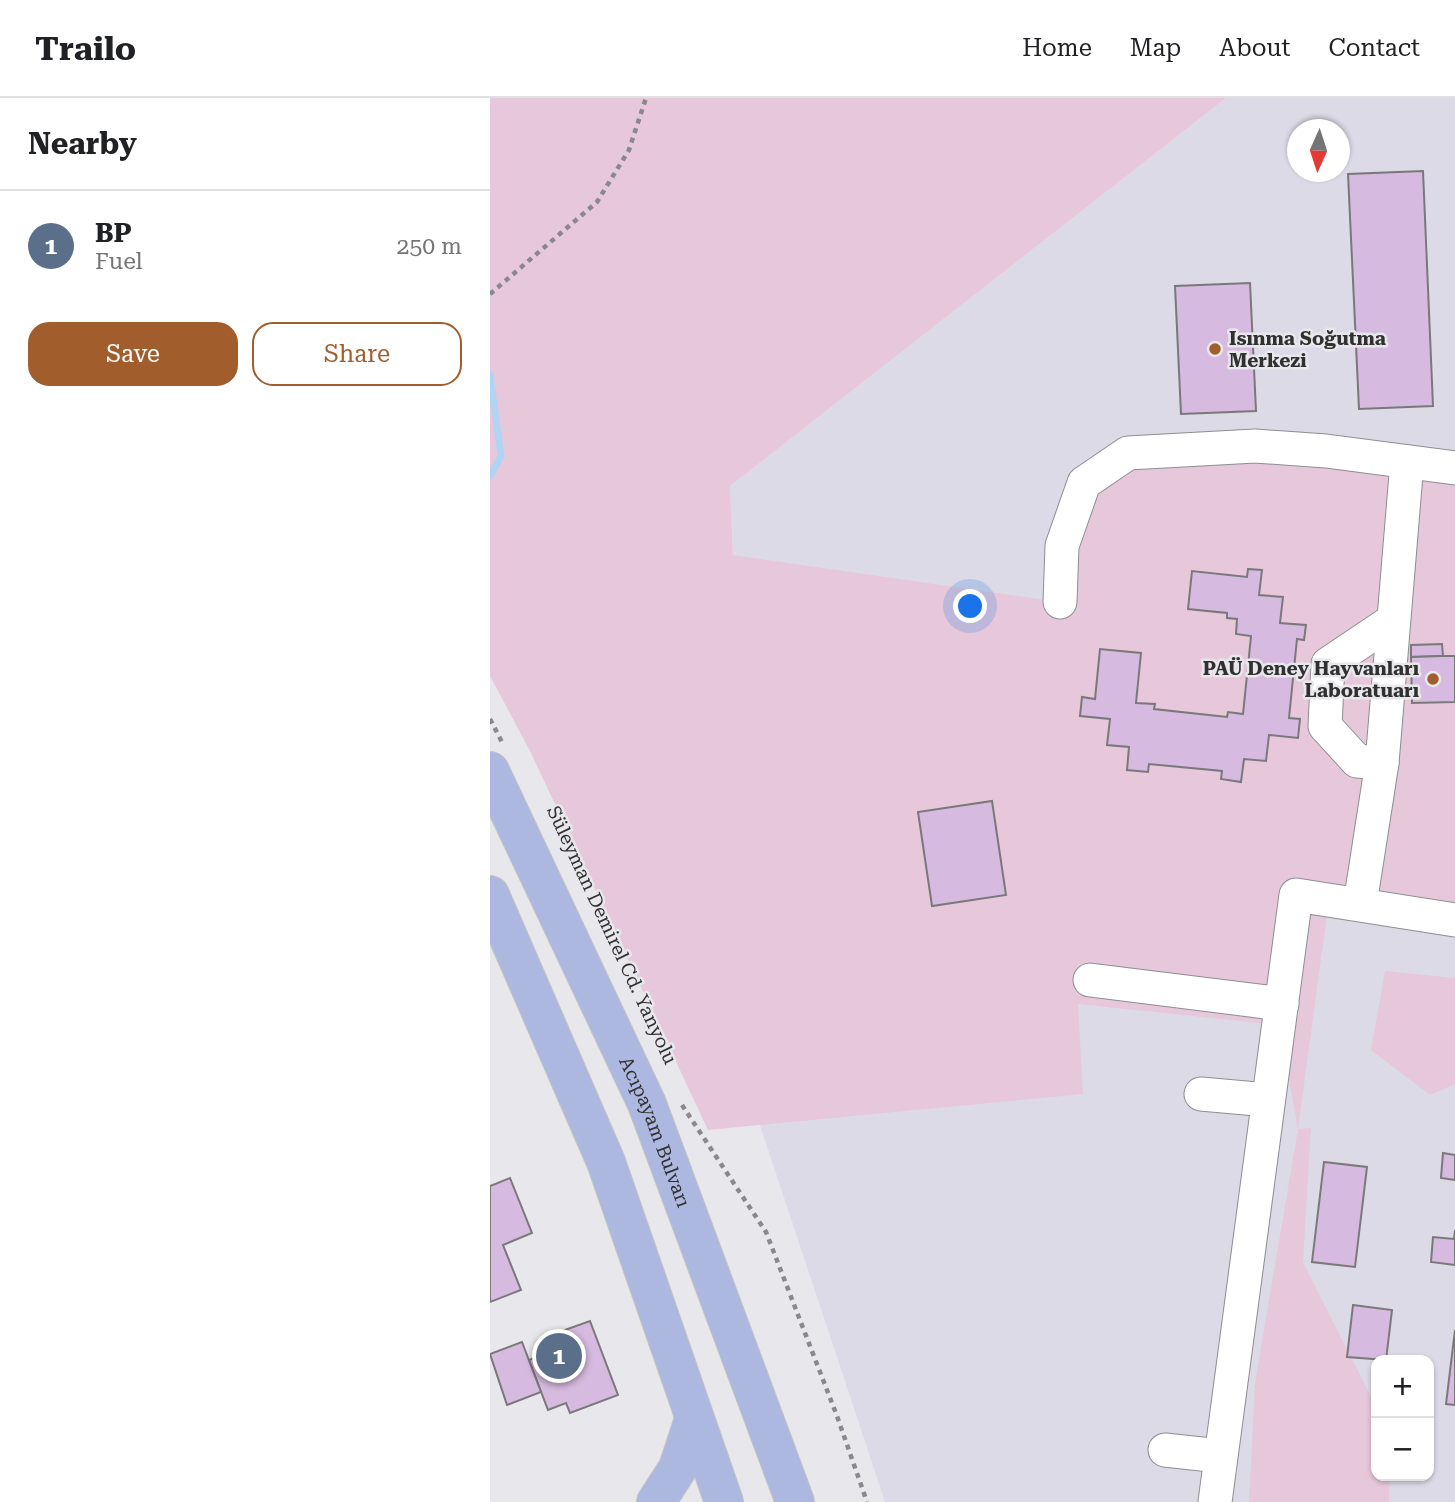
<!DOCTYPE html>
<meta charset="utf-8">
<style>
body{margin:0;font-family:"Roboto Serif",serif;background:#f2f2f2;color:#202124}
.controls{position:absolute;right:21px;bottom:21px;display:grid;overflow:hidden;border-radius:14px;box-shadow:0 2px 5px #0004}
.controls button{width:63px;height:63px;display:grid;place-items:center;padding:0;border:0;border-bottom:2px solid #e0e0e0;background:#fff;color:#202124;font:35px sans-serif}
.compass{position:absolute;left:797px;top:21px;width:63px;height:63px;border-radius:50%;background:#fff;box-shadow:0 2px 5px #0004;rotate:183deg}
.you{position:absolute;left:481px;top:509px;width:24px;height:24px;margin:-18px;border:5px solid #fff;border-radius:50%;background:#1a73e8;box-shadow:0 0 0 10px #1a73e833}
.badge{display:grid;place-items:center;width:46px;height:46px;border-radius:50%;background:#a15e2c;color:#fff;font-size:23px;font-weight:700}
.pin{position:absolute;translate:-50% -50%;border:4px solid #fff;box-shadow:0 2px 7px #0006}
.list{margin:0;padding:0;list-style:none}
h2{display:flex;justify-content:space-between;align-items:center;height:91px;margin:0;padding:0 28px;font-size:30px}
h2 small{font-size:23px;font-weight:400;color:#757577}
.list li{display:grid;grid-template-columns:46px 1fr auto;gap:21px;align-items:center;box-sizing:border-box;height:112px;padding:0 28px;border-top:2px solid #e0e0e0}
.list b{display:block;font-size:26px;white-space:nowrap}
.list p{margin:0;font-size:23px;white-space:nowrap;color:#757577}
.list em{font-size:23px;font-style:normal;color:#757577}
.actions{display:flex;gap:14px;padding:21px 28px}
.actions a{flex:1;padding:16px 0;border:2px solid #a15e2c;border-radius:21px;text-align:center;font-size:24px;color:#a15e2c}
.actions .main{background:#a15e2c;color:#fff}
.map{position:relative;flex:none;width:965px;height:1404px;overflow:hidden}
header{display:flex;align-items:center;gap:42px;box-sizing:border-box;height:98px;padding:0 35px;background:#fff;border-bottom:2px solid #e0e0e0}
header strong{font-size:33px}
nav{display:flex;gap:38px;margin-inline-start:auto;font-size:24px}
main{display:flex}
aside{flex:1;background:#fff}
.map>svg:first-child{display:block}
.built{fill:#dcdae6;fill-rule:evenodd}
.green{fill:#e7c8da}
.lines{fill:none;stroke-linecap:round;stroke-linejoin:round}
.stream{stroke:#b1d4f4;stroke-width:7}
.building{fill:#d6badf;stroke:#7a787b;stroke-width:2}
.minor-casing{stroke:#8e8d91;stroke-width:35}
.major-casing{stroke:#c5c5c5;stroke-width:40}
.path{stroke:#89888b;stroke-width:4.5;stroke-dasharray:5 5;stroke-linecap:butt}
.minor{stroke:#fff;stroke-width:33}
.major{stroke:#acb8df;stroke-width:38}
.poi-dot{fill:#a15e2c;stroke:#e8e7eb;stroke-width:2.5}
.labels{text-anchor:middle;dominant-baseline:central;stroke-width:5;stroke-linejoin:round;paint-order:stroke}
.poi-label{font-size:19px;font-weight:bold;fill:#303031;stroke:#e8e7eb;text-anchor:start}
.street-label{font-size:19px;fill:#303031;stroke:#e8e7eb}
</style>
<header>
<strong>Trailo</strong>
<nav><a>Home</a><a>Map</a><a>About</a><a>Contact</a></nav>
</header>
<main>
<aside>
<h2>Nearby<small></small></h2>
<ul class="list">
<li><span class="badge" style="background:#5c6f8a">1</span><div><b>BP</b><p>Fuel</p></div><em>250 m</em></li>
</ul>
<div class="actions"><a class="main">Save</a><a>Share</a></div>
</aside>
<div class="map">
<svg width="965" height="1404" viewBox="0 0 965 1404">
<rect width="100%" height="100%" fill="#e8e7eb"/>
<path class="built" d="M736,0H965V1404H395L270,1027L240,388ZM808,32H850V74H808ZM886,1262H939V1378H886Z"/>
<g class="green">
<path d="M0,0H736L240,388L243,457L570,504L594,385L638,355L965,370V822L839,802L808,1031L821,1030L813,1164L886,1309V1378H900L899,1404H759L765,1285L808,1031L789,927L588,906L593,996L218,1032L40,653L0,578Z"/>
<path d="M895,873L965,880V986L940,997L881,952Z"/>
</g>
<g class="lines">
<path class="stream" d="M0,277L11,358L0,378"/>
</g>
<g class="building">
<path d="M933,73L943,308L869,311L858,76Z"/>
<path d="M760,185L766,313L691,316L685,188Z"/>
<path d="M758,471L772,472L769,497L793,499L790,525L816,527L814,542L807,541L799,620L810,621L808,640L779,637L776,663L754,661L751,684L731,681L732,673L659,666L658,674L637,672L639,649L617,647L620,621L590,618L592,599L605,601L610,551L651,555L646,605L665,606L664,611L737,619L738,614L753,616L761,538L746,536L747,521L737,520V515L698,511L702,473L757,479Z"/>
<path d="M952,546L953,558L921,559V547Z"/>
<path d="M953,558H965V604L922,605L921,559Z"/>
<path d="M502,703L516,797L442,808L428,714Z"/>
<path d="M953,1055L965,1057V1082L951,1080Z"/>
<path d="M834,1064L877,1069L865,1169L822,1164Z"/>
<path d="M20,1080L42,1135L13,1147L31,1192L0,1204V1088Z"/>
<path d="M965,1132V1167L941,1164L943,1139L964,1141Z"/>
<path d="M863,1207L902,1212L896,1262L857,1259Z"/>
<path d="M100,1223L128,1297L80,1315L76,1305L58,1312L39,1262L57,1255L52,1240Z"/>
<path d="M965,1232V1307L956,1306Z"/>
<path d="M32,1244L51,1294L17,1307L0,1256Z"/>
</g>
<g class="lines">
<g class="minor-casing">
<g id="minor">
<path d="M570,504L572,448L594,385L638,355L765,348L836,353L965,370"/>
<path d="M892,665L867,663L835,628L838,566L902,523"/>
<path d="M870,806L892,665L917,364"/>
<path d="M600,882L792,906"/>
<path d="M711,996L778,1002"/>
<path d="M675,1352L730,1358"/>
<path d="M725,1404L806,797L965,822"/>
</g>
</g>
<g class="major-casing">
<g id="major">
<path id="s1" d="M0,673L157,1006L305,1404"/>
<path d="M0,797L116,1064L234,1404"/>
<path d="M166,1404L188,1370L204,1321"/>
</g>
</g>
<g class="path">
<path d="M0,196L107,104L139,52L156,0"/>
<path d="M0,621L13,646"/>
<path d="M192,1007L276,1134L347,1318L377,1404"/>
</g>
<use href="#minor" class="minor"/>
<use href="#major" class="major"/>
</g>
<g class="poi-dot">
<circle cx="725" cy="251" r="7"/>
<circle cx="943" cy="581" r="7"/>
</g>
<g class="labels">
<g class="poi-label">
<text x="739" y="240">Isınma Soğutma<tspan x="739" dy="22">Merkezi</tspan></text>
<text x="929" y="570" text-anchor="end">PAÜ Deney Hayvanları<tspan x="929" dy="22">Laboratuarı</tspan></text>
</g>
<g class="street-label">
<text transform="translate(122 837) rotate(65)">Süleyman Demirel Cd. Yanyolu</text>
<text stroke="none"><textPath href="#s1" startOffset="397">Acıpayam Bulvarı</textPath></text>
</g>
</g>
</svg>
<div class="controls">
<button>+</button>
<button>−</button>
</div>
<svg class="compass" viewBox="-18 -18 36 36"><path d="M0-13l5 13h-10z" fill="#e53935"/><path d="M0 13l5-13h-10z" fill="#757577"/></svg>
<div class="you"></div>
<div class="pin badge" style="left:69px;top:1258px;background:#5c6f8a">1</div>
</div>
</main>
